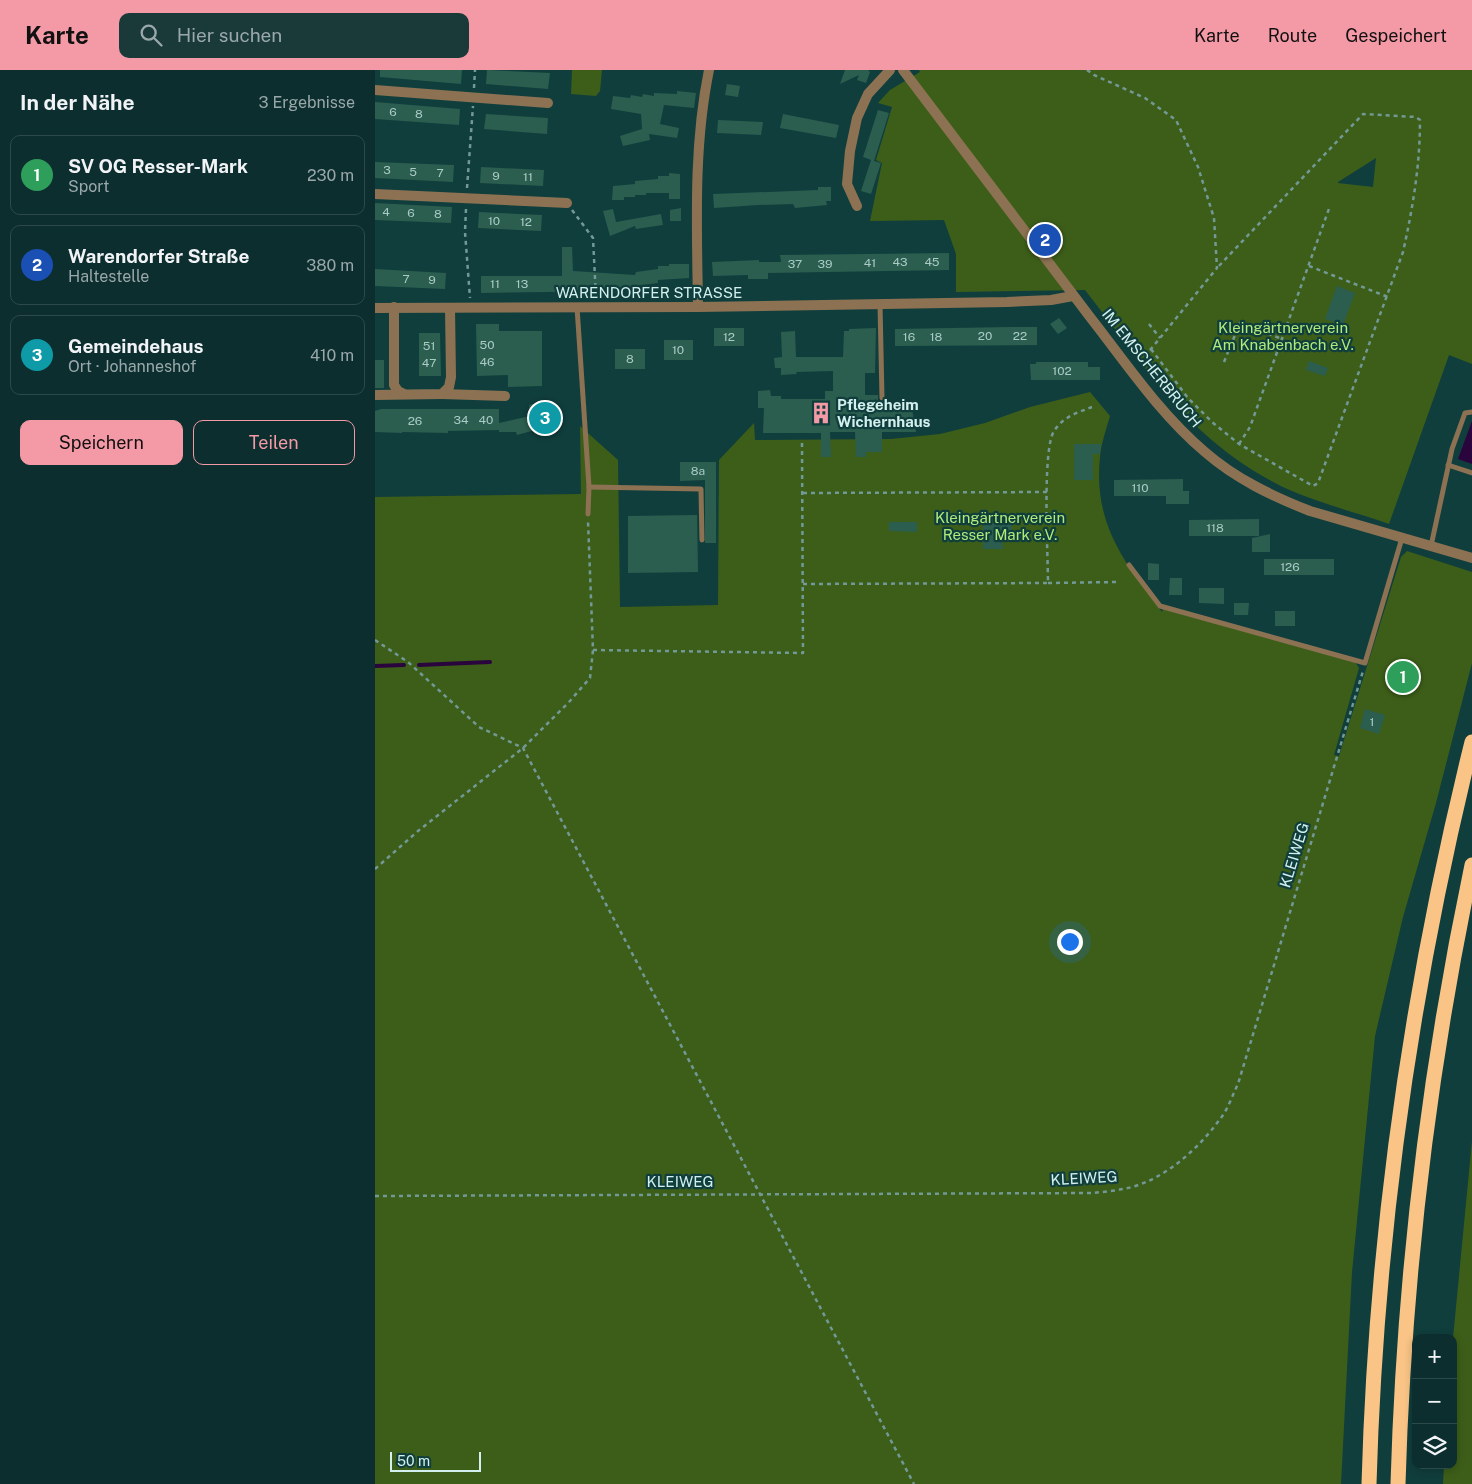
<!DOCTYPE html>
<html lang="de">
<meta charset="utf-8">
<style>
body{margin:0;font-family:"Public Sans",sans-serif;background:#1a3a3a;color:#f1f3f6}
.controls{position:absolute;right:15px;bottom:15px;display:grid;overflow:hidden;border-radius:10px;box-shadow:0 2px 8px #0003}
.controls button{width:45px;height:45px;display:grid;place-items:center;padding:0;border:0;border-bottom:1px solid #2c4a4a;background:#0c2e2e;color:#f1f3f6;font:25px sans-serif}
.scale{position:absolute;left:15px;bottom:12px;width:91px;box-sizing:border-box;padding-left:5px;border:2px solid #d3f0ee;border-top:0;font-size:14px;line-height:18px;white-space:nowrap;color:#d3f0ee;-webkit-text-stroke:4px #103e3d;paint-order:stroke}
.you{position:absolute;left:694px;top:871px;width:18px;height:18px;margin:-12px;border:4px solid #fff;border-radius:50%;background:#1a73e8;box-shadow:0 0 0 8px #1a73e833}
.badge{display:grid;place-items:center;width:32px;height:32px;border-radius:50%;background:#f49aa6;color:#fff;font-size:16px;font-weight:700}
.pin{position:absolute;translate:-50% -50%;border:2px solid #fff;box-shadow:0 1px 5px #0006}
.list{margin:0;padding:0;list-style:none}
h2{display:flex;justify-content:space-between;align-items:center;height:65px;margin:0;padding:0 20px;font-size:21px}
h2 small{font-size:16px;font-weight:400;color:#9aa8aa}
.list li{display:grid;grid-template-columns:32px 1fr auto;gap:15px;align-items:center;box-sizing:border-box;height:80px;margin:0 10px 10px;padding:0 10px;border:1px solid #2c4a4a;border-radius:10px}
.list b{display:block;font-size:19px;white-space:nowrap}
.list p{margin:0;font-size:16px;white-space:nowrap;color:#9aa8aa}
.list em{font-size:16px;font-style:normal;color:#9aa8aa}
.actions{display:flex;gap:10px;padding:15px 20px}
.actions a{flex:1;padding:11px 0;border:1px solid #f49aa6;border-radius:10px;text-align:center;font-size:18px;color:#f49aa6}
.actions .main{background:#f49aa6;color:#111}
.icon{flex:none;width:28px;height:28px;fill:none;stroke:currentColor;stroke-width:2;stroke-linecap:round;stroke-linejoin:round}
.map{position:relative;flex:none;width:1097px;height:1414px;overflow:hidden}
header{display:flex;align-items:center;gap:30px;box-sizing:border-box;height:70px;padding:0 25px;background:#f49aa6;color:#111}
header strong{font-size:24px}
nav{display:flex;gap:28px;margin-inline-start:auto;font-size:18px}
.search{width:350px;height:45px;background:#1a3a3a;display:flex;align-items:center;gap:12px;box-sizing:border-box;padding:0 18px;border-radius:10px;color:#9aa8aa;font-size:19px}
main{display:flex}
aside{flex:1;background:#0c2e2e}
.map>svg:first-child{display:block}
.green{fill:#3d5e19;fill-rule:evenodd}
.water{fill:#2a043c}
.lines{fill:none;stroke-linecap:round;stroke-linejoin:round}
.stream{stroke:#2a043c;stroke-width:4}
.building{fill:#2b5e4f}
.path{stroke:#739997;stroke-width:2.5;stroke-dasharray:4 4;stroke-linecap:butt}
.service{stroke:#8c7252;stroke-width:5}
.minor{stroke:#8c7252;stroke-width:10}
.tertiary{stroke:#8c7252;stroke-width:10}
.motorway{stroke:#f9c485;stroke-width:15}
.labels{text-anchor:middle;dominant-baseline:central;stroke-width:4.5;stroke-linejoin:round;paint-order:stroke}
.number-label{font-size:12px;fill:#a9ccc6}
.street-label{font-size:15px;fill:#d3f0ee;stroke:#103e3d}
.park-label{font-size:15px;fill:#b0eb7a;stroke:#103e3d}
.poi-label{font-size:15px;font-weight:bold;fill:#d3f0ee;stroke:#103e3d;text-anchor:start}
</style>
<header>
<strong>Karte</strong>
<div class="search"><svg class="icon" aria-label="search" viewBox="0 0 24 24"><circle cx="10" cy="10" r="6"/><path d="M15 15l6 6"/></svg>Hier suchen</div>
<nav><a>Karte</a><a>Route</a><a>Gespeichert</a></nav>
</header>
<main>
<aside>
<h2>In der Nähe<small>3 Ergebnisse</small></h2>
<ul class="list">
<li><span class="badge" style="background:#2e9e5b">1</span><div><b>SV OG Resser-Mark</b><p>Sport</p></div><em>230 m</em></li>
<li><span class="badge" style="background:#1a4fb4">2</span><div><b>Warendorfer Straße</b><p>Haltestelle</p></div><em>380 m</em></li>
<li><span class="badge" style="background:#0f9aa8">3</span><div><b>Gemeindehaus</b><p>Ort · Johanneshof</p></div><em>410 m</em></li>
</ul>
<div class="actions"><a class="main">Speichern</a><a>Teilen</a></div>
</aside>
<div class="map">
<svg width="1097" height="1414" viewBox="0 0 1097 1414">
<rect width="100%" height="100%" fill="#103e3d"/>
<g class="green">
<path d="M197,0H227L225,21L221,26L196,24Z"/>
<path d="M544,0H1097V294L1074,285L1014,454C980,442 943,433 910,418C814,371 773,300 710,220L581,222V184L569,150L495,151L507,93L501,90L517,37L503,33L515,20L545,2ZM1001,88L998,117L963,113V112Z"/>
<path d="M715,322L735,346C731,360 726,374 725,387C718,453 749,492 787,542L788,539L980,592L984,598L959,685L964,686L1026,487L1032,481L1097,502V593L1061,733L1028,847L1000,966L977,1202L966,1414H0V427L206,424L205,356L243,390L245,537L343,535L344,390L379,353L380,370L516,369L565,364L610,353L655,337Z"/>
<path d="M1097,1071V1414H1068L1069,1395H1078V1268Z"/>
</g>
<path class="water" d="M1097,351V394L1083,389Z"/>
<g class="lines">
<g class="stream">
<path d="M44,595L115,592"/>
<path d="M0,596L29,595"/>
</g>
</g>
<g class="building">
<path d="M5,0H87L86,14L5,7Z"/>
<path d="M112,0L175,3L173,19L111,14Z"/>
<path d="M470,0H493L495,2L491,13L482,10L484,5L465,14Z"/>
<path d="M352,14L365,16L363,27L350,25Z"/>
<path d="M302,21L321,23L319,38L289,35L285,54L304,58L302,68L274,64L275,70L248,76L245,66L267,59L266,44L236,39L238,26L255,28L256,25L267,27L268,24L279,26V23L302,24Z"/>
<path d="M0,32L85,39L84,55L0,49Z"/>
<path d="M503,40L514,43L499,91L506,93L496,124L486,121L496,90L488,87Z"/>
<path d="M111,44L173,48L172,64L109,59Z"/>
<path d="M408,44L464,55L461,68L405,58Z"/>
<path d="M343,50L388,52L386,65L342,63Z"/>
<path d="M0,92L79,95L78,112L0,108Z"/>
<path d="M106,97L169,100L168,116L105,113Z"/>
<path d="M294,103L305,104V129H294V123H271V125H260V127H249V130H237L238,116L260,114V111L283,109V106H294Z"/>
<path d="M443,117H456V131H451L452,135L420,138L418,134L383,135L339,138L338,124L443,120Z"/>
<path d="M0,133L77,137L76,153L0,150Z"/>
<path d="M306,138V151H295V140Z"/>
<path d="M238,139L241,152L286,144L288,155L261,159L260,156L235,166L228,141Z"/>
<path d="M104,142L167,145L166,161L103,158Z"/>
<path d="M187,177H197L198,201L260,205L261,202L283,199V196H294V194H314V208L283,210V213L260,216V219H249V221L106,223V206H187Z"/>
<path d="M574,183V200L393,203V209H373V205L338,206L337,192L384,190V192H406L405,185Z"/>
<path d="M0,199L71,203L70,219L0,216Z"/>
<path d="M962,216L980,223L968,255L950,249Z"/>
<path d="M684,248L692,258L683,264L675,254Z"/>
<path d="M101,254H124V261H167V316L133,317V305L102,306Z"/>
<path d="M636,257H662V275L520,276V259Z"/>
<rect x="339" y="258" width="30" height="18"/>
<path d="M501,258L500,303H490V325H503V341L532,334L537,339L541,362H507V382H491V387H481L480,362H455L456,387H446V363H388L389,338H383V321L395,320L396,326H406V329H450V321H458V301L421,302L422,304L406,305V298H400L399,288L407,287L406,262L420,261L421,287H468L469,261H474V259Z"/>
<path d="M44,263H65L66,306H44Z"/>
<rect x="289" y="270" width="29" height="20"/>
<rect x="240" y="279" width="30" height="20"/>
<rect x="0" y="290" width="9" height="28"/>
<path d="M934,291L953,298L950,306L931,300Z"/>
<path d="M661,292H713V297H725V310H656L655,294H661Z"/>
<path d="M168,331L170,342L178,340L182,354L142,365L141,362H124V360L73,361V363L27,362V363L0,362V341L6,339H124V353L155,346L154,335Z"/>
<path d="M699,374H726L725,384H718V410H699Z"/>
<path d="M305,392H341V473H330V410L305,411Z"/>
<path d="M808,409V421H814V434H791V426H739V410Z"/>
<path d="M322,445L323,502L253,503V446Z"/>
<path d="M884,449V466H814V450Z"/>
<path d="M514,452H542V462L514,461Z"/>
<path d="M608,453H637V462H627L628,479H608Z"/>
<path d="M895,464V482H877V468Z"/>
<rect x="889" y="489" width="70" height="16"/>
<path d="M773,493L784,494V510H773Z"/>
<path d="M795,508H807V525H794Z"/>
<path d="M824,518H849V534L824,533Z"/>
<path d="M859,533H874L873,545H859Z"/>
<rect x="900" y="541" width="20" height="15"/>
<path d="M990,639L1010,645L1004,664L985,658Z"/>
</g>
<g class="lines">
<g class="path">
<path d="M712,0L719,5L770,28L801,50L823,97L839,148L842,198L776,279L761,289"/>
<path d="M99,18L100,0"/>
<path d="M92,118L98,36"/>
<path d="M91,139L90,162L95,228"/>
<path d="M197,140L218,168L221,228"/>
<path d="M934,196L1013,227"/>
<path d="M774,254L785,268"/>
<path d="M776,279L813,328L837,352L864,374L938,416L943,413L1028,182C1038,137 1045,95 1045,50L1041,47L988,44L842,198"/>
<path d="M849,292L865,253L907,269"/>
<path d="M864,374L875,357L955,136"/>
<path d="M428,423L672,422"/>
<path d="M673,513L742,512"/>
<path d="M428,514L673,513C673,485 667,380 679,361C689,346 702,343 717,337"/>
<path d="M0,570L33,592L104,657L148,678L539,1414"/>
<path d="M218,580L428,583L427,373"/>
<path d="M0,799L43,761L148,678L194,632L215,608L218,580L213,451"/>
<path d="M0,1126L717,1123C727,1122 738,1121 748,1119C788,1112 825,1078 848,1045C854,1036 858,1024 863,1014L988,601"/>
</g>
<g class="service">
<path d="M505,234L507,328"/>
<path d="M202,237L214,417L213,444"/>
<path d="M1073,395L1097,403"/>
<path d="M214,417L326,419L327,470"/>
<path d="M1056,476L1077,379L1090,343L1097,342"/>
<path d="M754,495L785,536L990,593L1027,468"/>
</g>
<g class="minor">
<path d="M0,20L173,33"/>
<path d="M0,124L192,133"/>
<path d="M482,136L472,114L475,81L482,48L493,24L515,0"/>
<path d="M19,237V315L23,321L29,324"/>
<path d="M323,237C322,158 318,78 334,0"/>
<path d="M0,238L323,237L632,232L676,230L698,226"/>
<path d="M67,324L130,326"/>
<path d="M0,325L67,324L74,317L76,307L75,238"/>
</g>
<path class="tertiary" d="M528,0C590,83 653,165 715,247C751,293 785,344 830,382C861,409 897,426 935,441L1097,488"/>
<g class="motorway">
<path d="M994,1414C1001,1164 1037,914 1097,672"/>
<path d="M1023,1414C1029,1206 1054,999 1097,795"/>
</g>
</g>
<defs>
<g id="building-bare" transform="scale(1.725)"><path d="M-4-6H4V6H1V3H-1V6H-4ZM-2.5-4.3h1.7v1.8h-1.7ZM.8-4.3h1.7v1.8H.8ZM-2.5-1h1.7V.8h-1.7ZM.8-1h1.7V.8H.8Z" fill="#f49aa6" stroke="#103e3d" stroke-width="2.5" paint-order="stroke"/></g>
</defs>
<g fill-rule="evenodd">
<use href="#building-bare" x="446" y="343"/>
</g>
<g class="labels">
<g class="number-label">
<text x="18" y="42">6</text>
<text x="44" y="44">8</text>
<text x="12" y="100">3</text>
<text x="38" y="102">5</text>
<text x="65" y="103">7</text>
<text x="121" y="106">9</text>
<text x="153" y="107">11</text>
<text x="11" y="142">4</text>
<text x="36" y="143">6</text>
<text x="63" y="144">8</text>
<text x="119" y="151">10</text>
<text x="151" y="152">12</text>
<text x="525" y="192">43</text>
<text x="557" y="192">45</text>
<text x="495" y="193">41</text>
<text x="420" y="194">37</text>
<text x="450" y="194">39</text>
<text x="31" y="209">7</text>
<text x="57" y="210">9</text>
<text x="120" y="214">11</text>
<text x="147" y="214">13</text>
<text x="610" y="266">20</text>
<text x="645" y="266">22</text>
<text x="354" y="267">12</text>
<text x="534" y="267">16</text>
<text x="561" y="267">18</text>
<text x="112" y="275">50</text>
<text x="54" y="276">51</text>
<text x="303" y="280">10</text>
<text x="255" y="289">8</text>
<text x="112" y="292">46</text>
<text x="54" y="293">47</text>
<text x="687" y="301">102</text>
<text x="86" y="350">34</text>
<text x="111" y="350">40</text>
<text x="40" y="351">26</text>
<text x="323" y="401">8a</text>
<text x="765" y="418">110</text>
<text x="840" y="458">118</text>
<text x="915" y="497">126</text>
<text x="997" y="652">1</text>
</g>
<g class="street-label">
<text x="274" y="222">WARENDORFER STRASSE</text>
<text transform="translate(777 298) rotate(51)">IM EMSCHERBRUCH</text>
<text transform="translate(919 785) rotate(-73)">KLEIWEG</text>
<text transform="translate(709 1108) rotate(-3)">KLEIWEG</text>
<text x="305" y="1111">KLEIWEG</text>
</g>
<g class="park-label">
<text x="908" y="257">Kleingärtnerverein<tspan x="908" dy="17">Am Knabenbach e.V.</tspan></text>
<text x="625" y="447">Kleingärtnerverein<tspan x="625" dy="17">Resser Mark e.V.</tspan></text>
</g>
<g class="poi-label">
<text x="462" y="334">Pflegeheim<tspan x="462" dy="17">Wichernhaus</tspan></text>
</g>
</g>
</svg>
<div class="controls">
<button>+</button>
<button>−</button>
<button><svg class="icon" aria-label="layers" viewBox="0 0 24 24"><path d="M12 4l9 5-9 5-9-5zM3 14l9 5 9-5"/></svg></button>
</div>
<div class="scale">50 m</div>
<div class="you"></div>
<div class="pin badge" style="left:1028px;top:607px;background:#2e9e5b">1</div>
<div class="pin badge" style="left:670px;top:170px;background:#1a4fb4">2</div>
<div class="pin badge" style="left:170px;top:348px;background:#0f9aa8">3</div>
</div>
</main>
